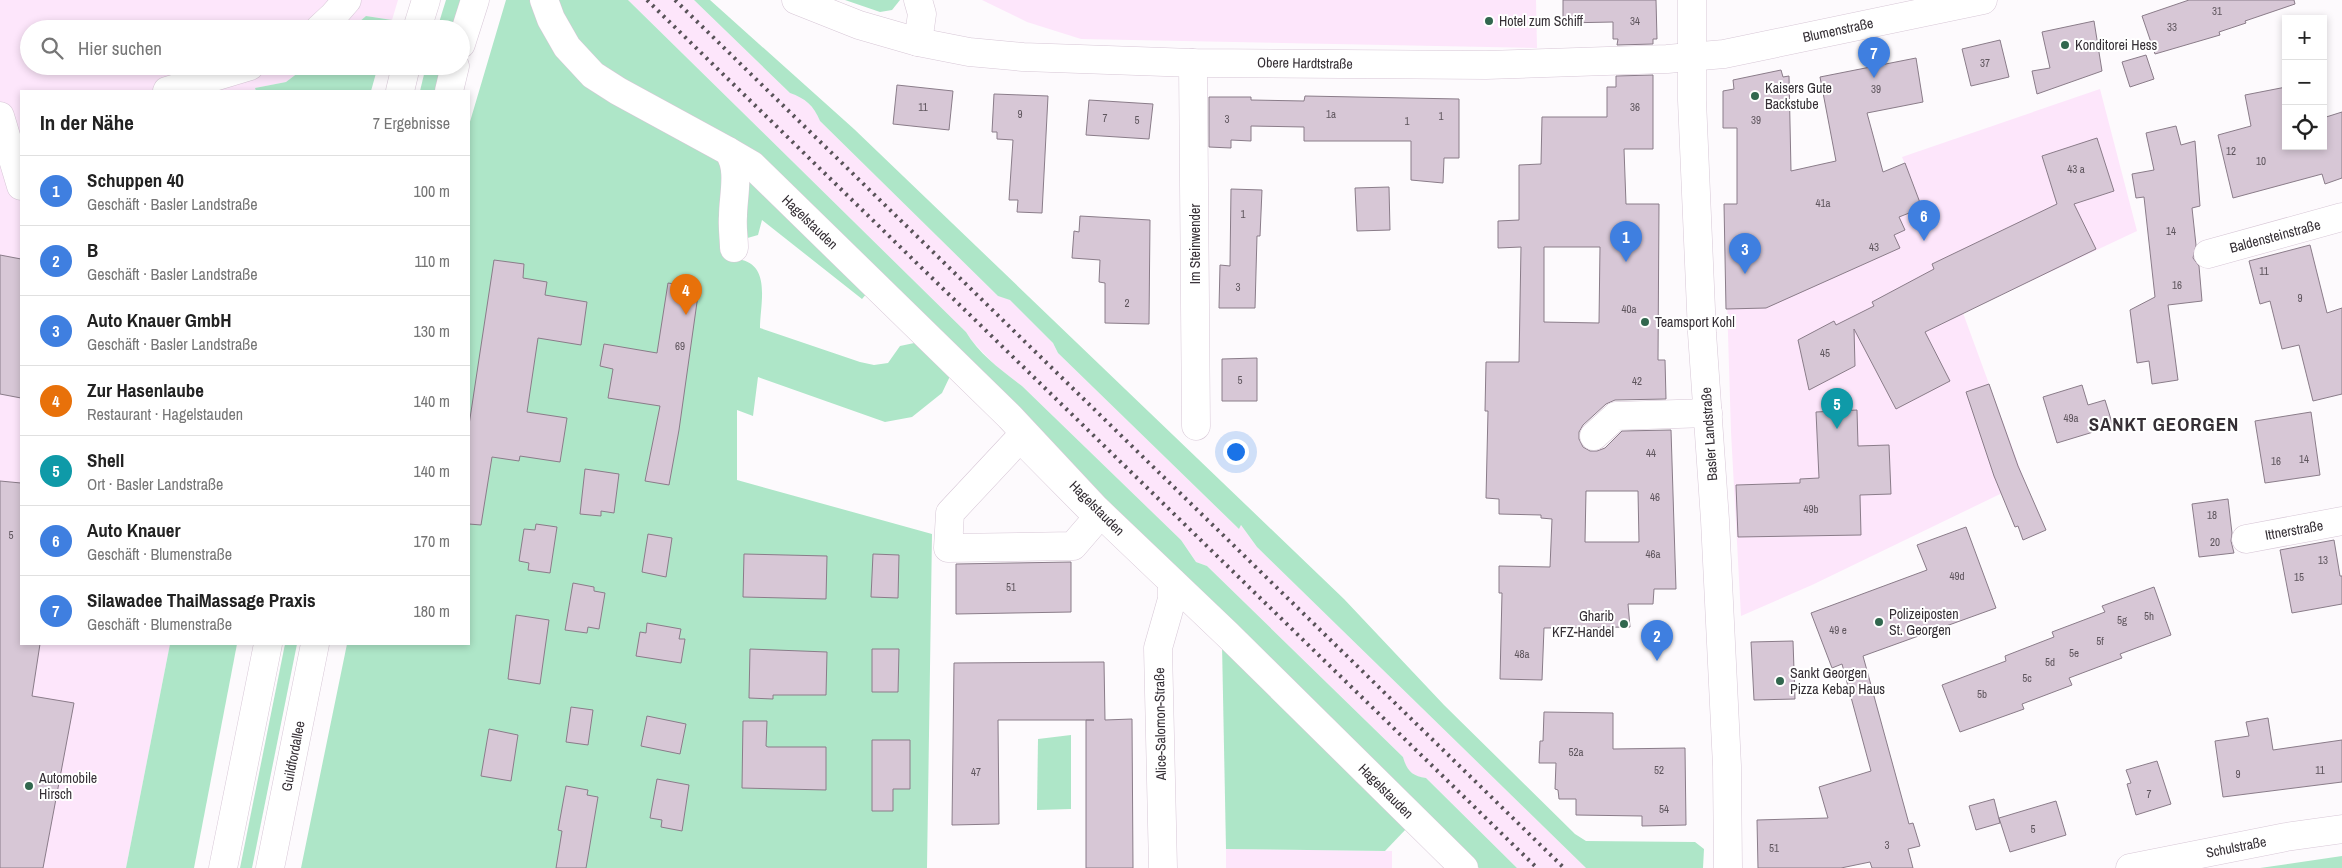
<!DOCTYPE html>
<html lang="de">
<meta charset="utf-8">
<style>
body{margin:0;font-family:"Archivo Narrow",sans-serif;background:#f6f6f6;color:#222}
.controls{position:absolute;right:15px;top:15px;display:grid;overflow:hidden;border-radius:0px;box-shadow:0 2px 8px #0003}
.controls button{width:45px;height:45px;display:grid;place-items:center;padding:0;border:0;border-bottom:1px solid #e0e0e0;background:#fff;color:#222;font:25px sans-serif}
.you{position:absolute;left:1235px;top:451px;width:18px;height:18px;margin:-12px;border:4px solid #fff;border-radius:50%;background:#1a73e8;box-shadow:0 0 0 8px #1a73e833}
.badge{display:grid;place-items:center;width:32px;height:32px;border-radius:50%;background:#0f766e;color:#fff;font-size:16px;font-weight:700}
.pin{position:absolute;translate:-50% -41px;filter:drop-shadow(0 1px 2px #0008)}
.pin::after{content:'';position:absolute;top:26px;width:18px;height:15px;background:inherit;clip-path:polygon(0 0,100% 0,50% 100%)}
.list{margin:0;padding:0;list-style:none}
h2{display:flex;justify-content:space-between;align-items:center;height:65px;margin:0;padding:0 20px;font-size:21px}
h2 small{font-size:16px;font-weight:400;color:#767676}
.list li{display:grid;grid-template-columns:32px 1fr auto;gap:15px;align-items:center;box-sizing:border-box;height:70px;padding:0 20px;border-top:1px solid #e0e0e0}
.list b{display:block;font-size:19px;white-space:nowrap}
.list p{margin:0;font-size:16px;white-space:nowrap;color:#767676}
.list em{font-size:16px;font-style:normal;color:#767676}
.icon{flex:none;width:28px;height:28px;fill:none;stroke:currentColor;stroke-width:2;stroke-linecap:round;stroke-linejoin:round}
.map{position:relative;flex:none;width:2342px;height:868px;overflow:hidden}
.search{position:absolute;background:#fff;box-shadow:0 2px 8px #0003;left:20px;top:20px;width:450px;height:55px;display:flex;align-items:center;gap:12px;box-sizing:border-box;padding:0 18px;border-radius:28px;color:#767676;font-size:19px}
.panel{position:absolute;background:#fff;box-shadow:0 2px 8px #0003;left:20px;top:90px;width:450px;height:555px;border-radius:0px}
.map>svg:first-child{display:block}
.built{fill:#fde6fb}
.green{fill:#aee6c8}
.building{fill:#d7c7d6;stroke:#8a7c89;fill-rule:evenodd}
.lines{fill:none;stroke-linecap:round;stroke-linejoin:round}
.minor-casing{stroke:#d7c7d6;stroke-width:29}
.highway-casing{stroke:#d7c7d6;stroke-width:29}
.minor{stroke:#fff;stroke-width:28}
.highway{stroke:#fff;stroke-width:28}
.rail{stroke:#585258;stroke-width:4;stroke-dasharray:2.5 5;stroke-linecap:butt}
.poi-dot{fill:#31674e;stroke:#fff;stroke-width:2}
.labels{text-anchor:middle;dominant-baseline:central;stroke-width:4;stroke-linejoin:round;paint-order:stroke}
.number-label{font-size:11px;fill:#5e555d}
.poi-label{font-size:14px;fill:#352f35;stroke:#fff;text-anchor:start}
.street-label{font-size:14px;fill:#352f35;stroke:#fff}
.district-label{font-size:19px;font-weight:bold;letter-spacing:1px;fill:#352f35;stroke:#fff}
</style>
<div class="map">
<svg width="2342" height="868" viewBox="0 0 2342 868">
<rect width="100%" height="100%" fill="#fdfafd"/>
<g class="built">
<path d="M0,0H398L392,20L366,16L351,29H29V66H307L286,82L255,88L256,91H21V644H170L126,868H0Z"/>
<path d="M628,0H694L790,93L803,97L816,112L820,121L998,296L1010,299L1053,343L1058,353L1239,529L1241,525L1257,547L1586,868H1517L1426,778L1414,777L1406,768L1403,757L1207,566L1196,562L1181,540L1022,386L997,367L972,341L966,332Z"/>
<path d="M982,0H1536L1537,48L1081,39L1027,22Z"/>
<path d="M2100,89L2137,231L1963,313L2025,482L1812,585L1741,616L1731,432L1724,204L1786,237L1913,184L1902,157Z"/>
<path d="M1226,849L1392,851V868H1226Z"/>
</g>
<g class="green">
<path d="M446,0H461L453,29H437Z"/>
<path d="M506,0H628L966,332C979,354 1001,370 1022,386L1181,540L1196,562L1207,566L1403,757C1407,771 1412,776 1426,778L1517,868H1479L1234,628L868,292L862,299L762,220L758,235L744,239L742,260C771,267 760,305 760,328L860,362L874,365L888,363L900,346L919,342L952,372L942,393L912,417L885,422L758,377L753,416L737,410V480L932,534L927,868H301L347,644H469V125Z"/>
<path d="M694,0H710L854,129L1344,599L1444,705L1575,834L1586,841L1695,842L1704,849L1703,868H1586L1257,547L1241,525L1239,529L1058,353L1053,343L1010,300L998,296L820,121C814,106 805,98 790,93Z"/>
<path d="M845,0H900L892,10L880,12Z"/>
<path d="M366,16L392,20L389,29H351Z"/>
<path d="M307,66H378L371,91H256L255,88L286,82Z"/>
<path d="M426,66H442L435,91H420Z"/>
<path d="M170,644H237L194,868H126Z"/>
<path d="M285,644H297L252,868H240Z"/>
<path d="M1222,644L1407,828L1385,851L1226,849Z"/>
<path d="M1071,735V809L1037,810L1038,739Z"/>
<path d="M2342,856V868H2260Z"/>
</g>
<g class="building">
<path d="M1563,0H1656L1657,39H1653V44L1617,45L1618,39H1613V22L1563,23Z"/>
<path d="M2189,0H2294L2295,4L2245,21L2246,23L2219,32L2220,35L2155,54L2142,16Z"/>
<path d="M2094,21L2102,71L2037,94L2032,71L2050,68L2042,32Z"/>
<path d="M2000,40L2009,77L1971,86L1962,49Z"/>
<path d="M2146,55L2154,79L2130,87L2122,62Z"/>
<path d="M1916,58L1923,102L1867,113L1883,172L1905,163L1922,208L1899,217L1905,230L1894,235L1900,248L1766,308L1726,309L1724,204H1737V128H1723V91L1734,89L1733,80L1781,70L1783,77L1789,76L1791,171L1836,161L1820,77Z"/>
<path d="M1653,75V149H1624L1626,204H1659L1658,360H1665L1666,399L1615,400L1606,404L1583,425L1579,432V439L1583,447L1590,451H1597L1605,448L1622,431L1671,430L1676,589H1654L1653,604H1628L1630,627L1544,628L1542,680L1500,679L1502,593H1499V566L1550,567L1552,519L1541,518V515L1499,514V499L1486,498L1488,411H1485L1486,362H1519L1521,247L1498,248V221L1519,220V165L1541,164L1542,117H1607V87H1616V76ZM1544,247H1600L1599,323L1544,322ZM1586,491H1638L1639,542H1585Z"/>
<path d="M897,85L953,91L949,130L893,124Z"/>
<path d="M2286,87V146H2323V118L2342,112V178L2325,184L2322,174L2233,198L2218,135L2251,126L2245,95Z"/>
<path d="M994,94L1048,96L1042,213L1017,212L1018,200H1009L1013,140L997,139V132H992Z"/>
<path d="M1305,96L1459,99V158H1444L1443,183L1411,180V141H1304V127L1251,126V141L1231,140V148L1209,147V97H1251V100L1304,101Z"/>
<path d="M1089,100L1153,104L1149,139L1086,135Z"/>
<path d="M2176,126L2181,145L2195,141L2200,206L2192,208L2196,245L2193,258L2199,266L2202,301L2168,305L2178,380L2152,384L2149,361L2137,363L2130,310L2155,297L2144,197L2136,198L2132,174L2154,170L2146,133Z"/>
<path d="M2097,138L2114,191L2074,204L2096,249L1925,332L1950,381L1896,409L1854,329L1855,366L1809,390L1798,340L1834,321L1836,325L1874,306L1872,302L1934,269L1932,264L2057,204L2042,156Z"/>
<path d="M1389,187L1390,230L1357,231L1355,188Z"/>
<path d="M1231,189L1262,190L1260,236H1257L1255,308H1219L1220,265L1230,266Z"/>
<path d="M1080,216L1150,220L1149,324L1105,323V283L1099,282L1100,260L1072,258L1074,231L1079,232Z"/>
<path d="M2310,245L2327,313L2342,308V394L2313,401L2299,345L2282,349L2270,301L2260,304L2249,261Z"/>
<path d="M0,255L21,259V398L0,394Z"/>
<path d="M494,260L524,264L523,278L547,282L545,295L587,302L581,345L538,338L527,412L567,418L560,462L520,456L519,461L492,457L481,525L469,524V425Z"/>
<path d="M668,283L699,288L679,430L669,485L645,481L660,406L608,398L613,369L600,366L604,344L657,353Z"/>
<path d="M1257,358V401H1222V359Z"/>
<path d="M1989,384L2018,466L2046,530L2023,540L2018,526L2015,527L1994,476L1966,392Z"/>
<path d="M2082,385L2088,405L2105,400L2113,426L2057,443L2043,397Z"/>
<path d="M1857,410L1858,446L1889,445L1891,494L1860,495L1861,535L1738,537L1736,485L1800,483V479L1819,478L1816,412Z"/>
<path d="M2311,412L2320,475L2265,483L2255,421Z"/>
<path d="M585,469L619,474L614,513L601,511V516L580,514Z"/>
<path d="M0,481L21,483V644H40L32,696L74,703L43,868H0Z"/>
<path d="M2228,499L2232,533L2231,541L2234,553L2199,557L2192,504Z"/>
<path d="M536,524L557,527L550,573L528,570L529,563L519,561L524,529L535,530Z"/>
<path d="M1966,527L1996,608L1863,656L1909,824L1913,823L1920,846L1908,849L1913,868H1872L1870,862L1841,868H1758L1757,820L1828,818L1819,787L1871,771L1842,664L1832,668L1811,613L1927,570L1917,545Z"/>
<path d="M648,534L672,538L666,577L642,572Z"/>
<path d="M2334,540L2340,576H2342V604L2292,613L2280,550Z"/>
<path d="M744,554L827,556L826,599L743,597Z"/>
<path d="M873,554L899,555L898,598L871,597Z"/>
<path d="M1071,562V612L956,614V564Z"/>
<path d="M573,583L594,587V591L605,593L599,629L588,627L587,633L565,630Z"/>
<path d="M2154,587L2171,635L2120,654L2122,658L2069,678L2072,685L2022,704L2024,709L1960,732L1942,685L2006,661L2005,656L2054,637L2052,632L2105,612L2102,606Z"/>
<path d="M516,615L549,620L540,684L508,679Z"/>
<path d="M647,623L681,629L679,639H685L681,663L636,656L640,632L646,633Z"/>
<path d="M1793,641L1795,699L1754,700L1751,642Z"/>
<path d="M750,649L827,652L826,695H773V699L749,698Z"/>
<path d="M872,649H899L898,692H872Z"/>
<path d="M1104,662L1105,720L1132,719L1133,868H1086V720H1094H998L999,824L952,825L954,663Z"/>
<path d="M571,707L593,710L588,745L566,742Z"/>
<path d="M1544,712L1613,713V749L1685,748L1686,825L1642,826V816L1576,815V799H1559L1558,790L1555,789L1556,763H1539L1540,741H1543Z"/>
<path d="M647,716L686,724L680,754L641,746Z"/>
<path d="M2268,718L2273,750L2342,740V782L2223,797L2215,741L2249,736L2246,722Z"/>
<path d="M743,721H767L766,746L768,747H826V790L742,788Z"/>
<path d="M489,729L518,735L511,781L481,776Z"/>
<path d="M872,740H910V789H893V811H872Z"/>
<path d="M2157,761L2171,804L2136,815L2127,784L2131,783L2126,770Z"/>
<path d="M657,779L689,785L682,831L661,827L662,820L650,818Z"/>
<path d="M566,786L588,790L587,795L598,797L586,868H556L562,831L558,830Z"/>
<path d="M1994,799L2000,823L1976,830L1969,806Z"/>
<path d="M2056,801L2066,835L2010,852L1999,818Z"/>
</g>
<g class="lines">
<g class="minor-casing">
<g id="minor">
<path d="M544,0L551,19L567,47L593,75L618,91L728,151C741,168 733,196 733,216C732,227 734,238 734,248"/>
<path d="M796,0L859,25L918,42L969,52L1023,57L1193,63L1486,65L1667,59L1724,54L1983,0"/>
<path d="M1692,0V100L1702,333L1715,520L1727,766L1728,868"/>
<path d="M319,29L334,15L347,0"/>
<path d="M918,42L922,14L918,0"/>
<path d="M1193,63L1196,426"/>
<path d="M167,91L250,66"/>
<path d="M0,116L21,186"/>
<path d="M728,151L752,165L1010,417L1096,509L1228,635L1464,868"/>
<path d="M2208,254L2342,217"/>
<path d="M1594,436L1616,416L1708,413"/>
<path d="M1020,438L1098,517L1073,546L948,548L950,513Z"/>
<path d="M2246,539L2342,521"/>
<path d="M1163,868L1158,648L1172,599V582"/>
<path d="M2130,868L2286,837L2342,829"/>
</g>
</g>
<g class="highway-casing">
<g id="highway">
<path d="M417,29L426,0"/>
<path d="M461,44L475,0"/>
<path d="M400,91L406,66"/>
<path d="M449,91L455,66"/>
<path d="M223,868L268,644"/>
<path d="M270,868L315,644"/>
</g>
</g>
<use href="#minor" class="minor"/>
<use href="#highway" class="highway"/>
<g class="rail">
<path d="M647,0L1537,868"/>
<path d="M675,0L1564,868"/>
</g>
</g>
<g class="poi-dot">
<circle cx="1489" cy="21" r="5"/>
<circle cx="2065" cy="45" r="5"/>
<circle cx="1755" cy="96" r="5"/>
<circle cx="1645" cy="322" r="5"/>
<circle cx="1879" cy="622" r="5"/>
<circle cx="1624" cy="624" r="5"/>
<circle cx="1780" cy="681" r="5"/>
<circle cx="29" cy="786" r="5"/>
</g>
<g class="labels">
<g class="number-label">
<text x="2217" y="11">31</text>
<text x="1635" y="21">34</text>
<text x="2172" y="27">33</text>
<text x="1985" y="63">37</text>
<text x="1876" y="89">39</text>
<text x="923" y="107">11</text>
<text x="1635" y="107">36</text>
<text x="1020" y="114">9</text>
<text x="1331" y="114">1a</text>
<text x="1441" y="116">1</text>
<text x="1105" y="118">7</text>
<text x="1227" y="119">3</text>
<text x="1137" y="120">5</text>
<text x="1756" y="120">39</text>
<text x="1407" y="121">1</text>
<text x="2231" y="151">12</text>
<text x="2261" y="161">10</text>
<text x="2076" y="169">43 a</text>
<text x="1823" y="203">41a</text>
<text x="1243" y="214">1</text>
<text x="2171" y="231">14</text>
<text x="1874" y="247">43</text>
<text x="2264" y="271">11</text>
<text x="2177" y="285">16</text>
<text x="1238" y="287">3</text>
<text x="2300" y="298">9</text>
<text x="1127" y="303">2</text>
<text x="1629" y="309">40a</text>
<text x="680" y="346">69</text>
<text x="1825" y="353">45</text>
<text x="1240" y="380">5</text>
<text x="1637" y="381">42</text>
<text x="2071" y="418">49a</text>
<text x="1651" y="453">44</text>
<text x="2304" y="459">14</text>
<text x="2276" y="461">16</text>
<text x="1655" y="497">46</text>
<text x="1811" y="509">49b</text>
<text x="2212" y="515">18</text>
<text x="11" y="535">5</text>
<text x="2215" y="542">20</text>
<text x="1653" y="554">46a</text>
<text x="2323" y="560">13</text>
<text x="1957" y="576">49d</text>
<text x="2299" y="577">15</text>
<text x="1011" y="587">51</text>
<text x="2149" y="616">5h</text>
<text x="2122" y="620">5g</text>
<text x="1838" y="630">49 e</text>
<text x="2100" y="641">5f</text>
<text x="2074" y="653">5e</text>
<text x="1522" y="654">48a</text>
<text x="2050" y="662">5d</text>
<text x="2027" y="678">5c</text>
<text x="1982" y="694">5b</text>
<text x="1576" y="752">52a</text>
<text x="1659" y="770">52</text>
<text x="2320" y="770">11</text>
<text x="976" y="772">47</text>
<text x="2238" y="774">9</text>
<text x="2149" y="794">7</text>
<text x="1664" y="809">54</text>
<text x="2033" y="829">5</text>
<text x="1887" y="845">3</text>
<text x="1774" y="848">51</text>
</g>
<g class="poi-label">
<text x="1499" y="21">Hotel zum Schiff</text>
<text x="2075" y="45">Konditorei Hess</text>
<text x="1765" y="88">Kaisers Gute<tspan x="1765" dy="16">Backstube</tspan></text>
<text x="1655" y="322">Teamsport Kohl</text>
<text x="1889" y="614">Polizeiposten<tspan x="1889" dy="16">St. Georgen</tspan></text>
<text x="1614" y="616" text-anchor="end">Gharib<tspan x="1614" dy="16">KFZ-Handel</tspan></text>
<text x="1790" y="673">Sankt Georgen<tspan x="1790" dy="16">Pizza Kebap Haus</tspan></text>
<text x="39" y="778">Automobile<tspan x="39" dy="16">Hirsch</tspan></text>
</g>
<g class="street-label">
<text transform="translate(1838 30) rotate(-12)">Blumenstraße</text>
<text transform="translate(1305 63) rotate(1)">Obere Hardtstraße</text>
<text transform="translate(810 222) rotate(44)">Hagelstauden</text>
<text transform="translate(2275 236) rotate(-15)">Baldensteinstraße</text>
<text transform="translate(1195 244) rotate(-90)">Im Steinwender</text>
<text transform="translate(1709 434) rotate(-94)">Basler Landstraße</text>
<text transform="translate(1097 508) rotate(45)">Hagelstauden</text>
<text transform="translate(2294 530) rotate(-10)">Ittnerstraße</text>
<text transform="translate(1160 724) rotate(-91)">Alice-Salomon-Straße</text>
<text transform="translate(293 756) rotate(-79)">Guildfordallee</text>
<text transform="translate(1386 791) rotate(45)">Hagelstauden</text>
<text transform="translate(2236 847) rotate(-11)">Schulstraße</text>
</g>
<g class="district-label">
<text x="2164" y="424">SANKT GEORGEN</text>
</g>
</g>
</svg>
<div class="controls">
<button>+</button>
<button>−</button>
<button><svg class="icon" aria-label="locate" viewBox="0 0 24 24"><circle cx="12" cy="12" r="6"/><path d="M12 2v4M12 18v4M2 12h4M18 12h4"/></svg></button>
</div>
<div class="you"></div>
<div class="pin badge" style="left:1626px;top:262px;background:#3f7fe0">1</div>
<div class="pin badge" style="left:1657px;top:661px;background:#3f7fe0">2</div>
<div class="pin badge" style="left:1745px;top:274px;background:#3f7fe0">3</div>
<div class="pin badge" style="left:686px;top:315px;background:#e8710a">4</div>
<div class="pin badge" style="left:1837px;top:429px;background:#0f9aa8">5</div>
<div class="pin badge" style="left:1924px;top:241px;background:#3f7fe0">6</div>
<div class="pin badge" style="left:1874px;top:78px;background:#3f7fe0">7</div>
<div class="search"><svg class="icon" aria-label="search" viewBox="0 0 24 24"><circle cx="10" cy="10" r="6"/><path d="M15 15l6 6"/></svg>Hier suchen</div>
<section class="panel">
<h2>In der Nähe<small>7 Ergebnisse</small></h2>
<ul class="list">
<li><span class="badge" style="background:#3f7fe0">1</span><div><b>Schuppen 40</b><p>Geschäft · Basler Landstraße</p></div><em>100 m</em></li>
<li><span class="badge" style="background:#3f7fe0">2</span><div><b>B</b><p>Geschäft · Basler Landstraße</p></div><em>110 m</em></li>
<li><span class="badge" style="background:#3f7fe0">3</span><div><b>Auto Knauer GmbH</b><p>Geschäft · Basler Landstraße</p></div><em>130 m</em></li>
<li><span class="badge" style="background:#e8710a">4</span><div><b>Zur Hasenlaube</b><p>Restaurant · Hagelstauden</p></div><em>140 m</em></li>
<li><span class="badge" style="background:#0f9aa8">5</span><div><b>Shell</b><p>Ort · Basler Landstraße</p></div><em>140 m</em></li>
<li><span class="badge" style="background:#3f7fe0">6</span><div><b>Auto Knauer</b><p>Geschäft · Blumenstraße</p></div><em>170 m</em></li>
<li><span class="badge" style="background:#3f7fe0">7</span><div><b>Silawadee ThaiMassage Praxis</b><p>Geschäft · Blumenstraße</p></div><em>180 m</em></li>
</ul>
</section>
</div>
